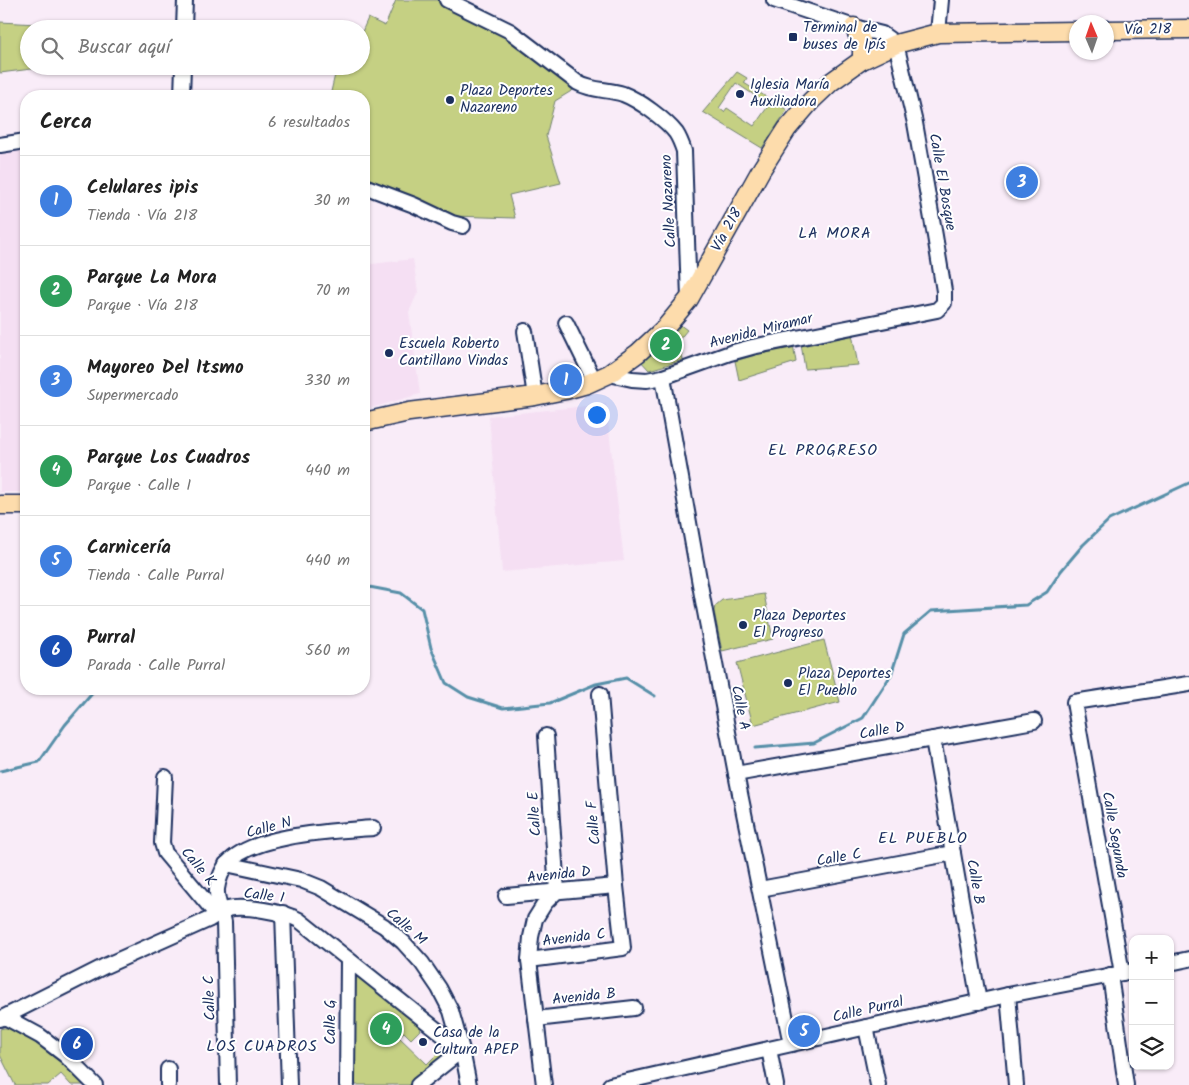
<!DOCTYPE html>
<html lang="es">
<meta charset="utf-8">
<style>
body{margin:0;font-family:Kalam,sans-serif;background:#f6f6f6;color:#222}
.controls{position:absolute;right:15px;bottom:15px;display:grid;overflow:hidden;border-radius:10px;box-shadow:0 1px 4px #0004}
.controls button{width:45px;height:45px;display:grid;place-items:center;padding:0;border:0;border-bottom:1px solid #e0e0e0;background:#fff;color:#222;font:25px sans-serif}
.compass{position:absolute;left:1069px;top:15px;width:45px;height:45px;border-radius:50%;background:#fff;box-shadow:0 1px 4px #0004;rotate:358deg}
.you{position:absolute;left:596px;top:414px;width:18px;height:18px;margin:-12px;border:4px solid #fff;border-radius:50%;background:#1a73e8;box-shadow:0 0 0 8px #1a73e833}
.badge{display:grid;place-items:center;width:32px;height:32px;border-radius:50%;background:#1b2f5e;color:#fff;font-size:16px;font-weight:700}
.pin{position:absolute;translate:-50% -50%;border:2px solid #fff;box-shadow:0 1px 5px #0006}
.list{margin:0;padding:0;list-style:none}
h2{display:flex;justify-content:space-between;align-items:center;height:65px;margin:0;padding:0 20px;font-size:21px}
h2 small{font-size:16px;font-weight:400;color:#767676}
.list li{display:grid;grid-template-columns:32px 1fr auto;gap:15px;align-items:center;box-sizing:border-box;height:90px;padding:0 20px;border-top:1px solid #e0e0e0}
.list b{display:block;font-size:19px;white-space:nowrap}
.list p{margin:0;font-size:16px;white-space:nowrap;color:#767676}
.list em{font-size:16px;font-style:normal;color:#767676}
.icon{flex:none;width:28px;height:28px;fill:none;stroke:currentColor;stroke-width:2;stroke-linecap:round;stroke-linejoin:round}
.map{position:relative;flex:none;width:1189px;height:1085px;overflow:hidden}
.search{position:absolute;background:#fff;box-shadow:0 1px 4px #0004;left:20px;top:20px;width:350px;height:55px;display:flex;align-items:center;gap:12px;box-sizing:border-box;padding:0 18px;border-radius:28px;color:#767676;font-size:19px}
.panel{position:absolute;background:#fff;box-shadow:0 1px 4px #0004;left:20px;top:90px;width:350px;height:605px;border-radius:20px}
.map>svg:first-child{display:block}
.built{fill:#f5dff3}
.green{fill:#c5d083;stroke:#708070;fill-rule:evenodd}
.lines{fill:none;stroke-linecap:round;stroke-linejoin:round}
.stream{stroke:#578fa8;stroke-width:3}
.minor-casing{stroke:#1b2f5e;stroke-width:18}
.major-casing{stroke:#1b2f5e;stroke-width:21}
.minor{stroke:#fff;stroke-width:14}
.major{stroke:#fddcac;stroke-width:18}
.poi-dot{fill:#1b2f5e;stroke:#fff;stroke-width:2}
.labels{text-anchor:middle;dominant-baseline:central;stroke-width:4;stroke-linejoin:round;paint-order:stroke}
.poi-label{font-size:15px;fill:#1b2f5e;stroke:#fff;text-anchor:start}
.street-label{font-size:15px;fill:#1b2f5e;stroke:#fff}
.neighbourhood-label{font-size:16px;letter-spacing:1px;fill:#1b2f5e;stroke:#fff}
</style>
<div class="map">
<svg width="1189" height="1085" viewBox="0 0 1189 1085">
<rect width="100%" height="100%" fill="#f9ecf8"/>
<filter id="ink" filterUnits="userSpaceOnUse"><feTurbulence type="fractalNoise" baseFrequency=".02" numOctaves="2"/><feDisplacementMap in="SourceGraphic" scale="10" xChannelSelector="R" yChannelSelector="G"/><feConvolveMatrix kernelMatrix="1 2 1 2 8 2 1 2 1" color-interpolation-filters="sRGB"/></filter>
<g filter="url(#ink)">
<g class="built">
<path d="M26,147V492H0V151Z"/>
<path d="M413,259L418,292L409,312L420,394L364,410V265Z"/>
<path d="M606,404L624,561L502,572L489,416Z"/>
</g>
<g class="green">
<path d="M396,0H440L483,20L578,87L555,101L546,136L561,183L509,195L515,218L453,216L364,181V96H330L337,66H361V34L368,18L385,26Z"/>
<path d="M0,22L75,26L76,29H29V66H55L0,73Z"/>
<path d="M737,72L747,78L744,83L787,110L762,148L703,112ZM736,83L769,105L754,126L727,108L724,112L719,108Z"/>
<path d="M675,321L687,330L679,340L683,360L649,370L639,359Z"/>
<path d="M852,334L858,365L805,369L801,344Z"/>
<path d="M793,344L796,362L739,380L735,361Z"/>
<path d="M764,594L773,639L722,651L714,611L715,606L722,600Z"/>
<path d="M824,640L840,702L753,725L737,663Z"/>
<path d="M354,973L424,1026L411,1039L404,1032L399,1037L427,1064L445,1046C447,1052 448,1055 444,1060L411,1085H351Z"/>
<path d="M4,1028H9L34,1041L61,1063L83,1085H71L61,1074L48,1085H15L0,1055V1029Z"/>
</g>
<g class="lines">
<g class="stream">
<path d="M364,586L401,593L422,609L431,648L446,683L468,697L503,708L550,703L596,684L626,678L655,696"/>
<path d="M755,748L814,743L863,718L891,675L904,634L931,611L1026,605L1047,592L1061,571L1083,545L1109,520L1189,483"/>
<path d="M0,771L39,762L65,725L96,689"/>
</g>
<g class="minor-casing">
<g id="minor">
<path d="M447,0L510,31L578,83C592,91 608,89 623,94C639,100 666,120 676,133C680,139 682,145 684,151L689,299"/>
<path d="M184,29L185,0"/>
<path d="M938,33L941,0"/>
<path d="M182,96L183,66"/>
<path d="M0,145L26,141"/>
<path d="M364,186L414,205L452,223L463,226"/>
<path d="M566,323L594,380"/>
<path d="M525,331L535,396"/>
<path d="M609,374L632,379L647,380L663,377L730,353L752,347L937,310L944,303V291L935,236L915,123L896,44L882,34L854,27L774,0"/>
<path d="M663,377L703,601L736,774L791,1044"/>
<path d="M933,739L979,1002"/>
<path d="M736,774L1034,721"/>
<path d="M165,777L162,843L165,853L216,914"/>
<path d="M226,864L301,880L321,888L384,926L403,942L422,963L439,988L451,1011L462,1050L418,1085"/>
<path d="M760,889L953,853"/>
<path d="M506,896L616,886"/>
<path d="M283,913L289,1085"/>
<path d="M529,960L623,948L616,886L600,694"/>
<path d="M1170,963L1189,959"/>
<path d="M1122,973L1074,702L1189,684"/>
<path d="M1110,975L1126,1085"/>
<path d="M1008,995L1016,1085"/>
<path d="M5,1017L40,1036L65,1055L95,1085"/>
<path d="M0,1019L105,966L210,919C216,915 221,911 228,909C243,905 284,912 299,920L462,1050L469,1085"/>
<path d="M536,1019L634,1008"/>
<path d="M866,1027L878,1085"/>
<path d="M769,1049L776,1085"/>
<path d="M168,1069V1085"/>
<path d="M228,1085L224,922C222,911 216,900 217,889C218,881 222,870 227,864C252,834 335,831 373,828"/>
<path d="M347,1085L348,959"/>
<path d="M544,1085L529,960L531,937L535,919L545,903L557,891L546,736"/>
<path d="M610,1085L1008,995L1133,971"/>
</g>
</g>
<g class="major-casing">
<g id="major">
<path d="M854,27L862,43V60"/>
<path d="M1106,30L1189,29"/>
<path d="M364,422L409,412L535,396L565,390L587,384L609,374L638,353L665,328L689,299L761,170L787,129L811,101L831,82L862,60L896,44L938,33L1076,31"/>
<path d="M0,505H26"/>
</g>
</g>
<use href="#minor" class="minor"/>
<use href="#major" class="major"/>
</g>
</g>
<g class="poi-dot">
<rect x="788" y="32" width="10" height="10" rx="2.5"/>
<circle cx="740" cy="94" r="5"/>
<circle cx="450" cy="100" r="5"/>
<circle cx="389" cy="353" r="5"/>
<circle cx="743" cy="625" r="5"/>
<circle cx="788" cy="683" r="5"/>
<circle cx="423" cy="1042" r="5"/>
</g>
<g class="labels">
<g class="poi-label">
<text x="803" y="28">Terminal de<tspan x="803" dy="17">buses de Ipís</tspan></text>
<text x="750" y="85">Iglesia María<tspan x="750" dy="17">Auxiliadora</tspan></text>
<text x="460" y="91">Plaza Deportes<tspan x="460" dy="17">Nazareno</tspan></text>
<text x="399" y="344">Escuela Roberto<tspan x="399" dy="17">Cantillano Vindas</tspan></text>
<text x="753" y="616">Plaza Deportes<tspan x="753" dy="17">El Progreso</tspan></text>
<text x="798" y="674">Plaza Deportes<tspan x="798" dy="17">El Pueblo</tspan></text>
<text x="433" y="1033">Casa de la<tspan x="433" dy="17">Cultura APEP</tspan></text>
</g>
<g class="street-label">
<text transform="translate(1148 30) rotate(-1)">Vía 218</text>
<text transform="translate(942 182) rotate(80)">Calle El Bosque</text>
<text transform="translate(669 201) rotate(-93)">Calle Nazareno</text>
<text transform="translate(727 230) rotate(-61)">Vía 218</text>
<text transform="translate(761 331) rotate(-14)">Avenida Miramar</text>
<text transform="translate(740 708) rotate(79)">Calle A</text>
<text transform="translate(882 731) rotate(-10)">Calle D</text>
<text transform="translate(535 814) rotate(-94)">Calle E</text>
<text transform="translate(594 823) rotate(-95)">Calle F</text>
<text transform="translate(269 828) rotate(-15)">Calle N</text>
<text transform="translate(1114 835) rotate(80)">Calle Segunda</text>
<text transform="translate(839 858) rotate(-10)">Calle C</text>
<text transform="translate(198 867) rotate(50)">Calle K</text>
<text transform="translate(559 875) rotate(-6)">Avenida D</text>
<text transform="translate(975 882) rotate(80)">Calle B</text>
<text transform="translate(264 896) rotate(7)">Calle I</text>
<text transform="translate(406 927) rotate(41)">Calle M</text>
<text transform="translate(574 938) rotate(-7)">Avenida C</text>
<text transform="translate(584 997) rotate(-6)">Avenida B</text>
<text transform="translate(210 998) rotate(-92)">Calle C</text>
<text transform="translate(868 1010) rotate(-13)">Calle Purral</text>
<text transform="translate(331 1022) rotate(-90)">Calle G</text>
</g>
<g class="neighbourhood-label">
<text x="835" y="233">LA MORA</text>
<text x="823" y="450">EL PROGRESO</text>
<text x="923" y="838">EL PUEBLO</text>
<text x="262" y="1046">LOS CUADROS</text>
</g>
</g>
</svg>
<div class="controls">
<button>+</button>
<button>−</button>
<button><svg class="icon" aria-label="layers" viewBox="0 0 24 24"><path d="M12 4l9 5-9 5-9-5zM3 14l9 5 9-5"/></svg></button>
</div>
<svg class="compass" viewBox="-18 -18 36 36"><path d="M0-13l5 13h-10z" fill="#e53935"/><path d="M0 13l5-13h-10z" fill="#767676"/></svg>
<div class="you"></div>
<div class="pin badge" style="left:566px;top:380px;background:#3f7fe0">1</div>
<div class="pin badge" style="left:666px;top:345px;background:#2e9e5b">2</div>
<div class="pin badge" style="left:1022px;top:182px;background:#3f7fe0">3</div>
<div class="pin badge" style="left:386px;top:1029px;background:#2e9e5b">4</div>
<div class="pin badge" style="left:804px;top:1031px;background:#3f7fe0">5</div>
<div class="pin badge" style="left:77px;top:1044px;background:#1a4fb4">6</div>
<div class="search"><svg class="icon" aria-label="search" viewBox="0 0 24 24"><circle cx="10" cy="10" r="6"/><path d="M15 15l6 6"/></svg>Buscar aquí</div>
<section class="panel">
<h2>Cerca<small>6 resultados</small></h2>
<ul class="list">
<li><span class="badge" style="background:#3f7fe0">1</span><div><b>Celulares ipis</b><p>Tienda · Vía 218</p></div><em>30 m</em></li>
<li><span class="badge" style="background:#2e9e5b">2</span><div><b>Parque La Mora</b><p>Parque · Vía 218</p></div><em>70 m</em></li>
<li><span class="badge" style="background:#3f7fe0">3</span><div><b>Mayoreo Del Itsmo</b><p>Supermercado</p></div><em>330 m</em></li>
<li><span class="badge" style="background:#2e9e5b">4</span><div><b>Parque Los Cuadros</b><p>Parque · Calle I</p></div><em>440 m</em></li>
<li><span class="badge" style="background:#3f7fe0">5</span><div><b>Carnicería</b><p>Tienda · Calle Purral</p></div><em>440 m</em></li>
<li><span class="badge" style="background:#1a4fb4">6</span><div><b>Purral</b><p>Parada · Calle Purral</p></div><em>560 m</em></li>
</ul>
</section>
</div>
